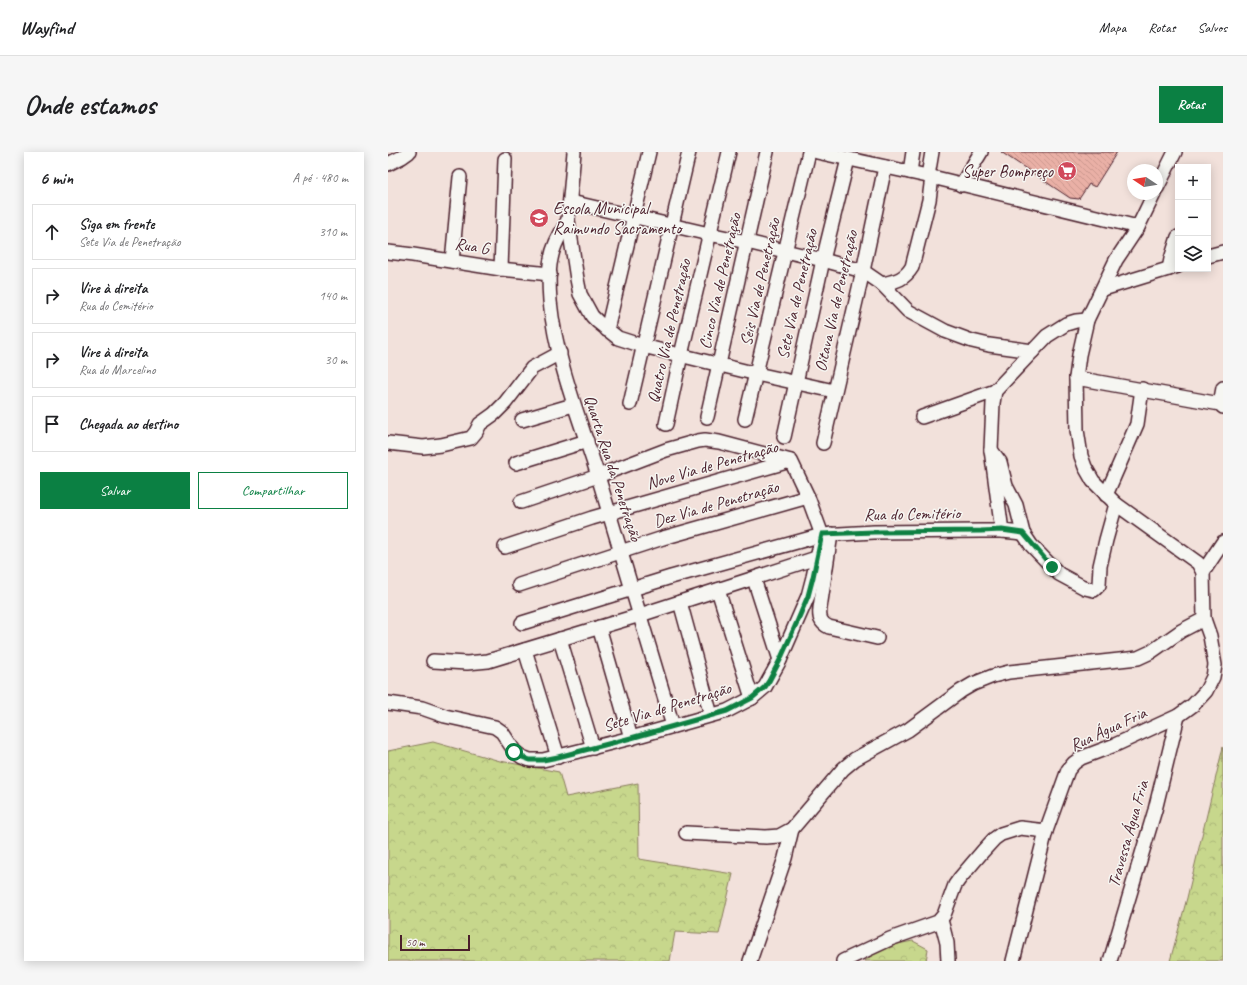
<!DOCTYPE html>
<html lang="pt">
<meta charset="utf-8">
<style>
body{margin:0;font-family:Caveat,sans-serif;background:#f6f6f6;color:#202124}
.controls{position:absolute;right:12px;top:12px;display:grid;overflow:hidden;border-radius:0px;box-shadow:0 2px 10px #0003}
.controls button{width:36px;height:36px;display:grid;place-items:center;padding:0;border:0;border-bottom:1px solid #e0e0e0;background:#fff;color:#202124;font:20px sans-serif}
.compass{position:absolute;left:739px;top:12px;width:36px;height:36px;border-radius:50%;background:#fff;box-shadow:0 2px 10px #0003;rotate:282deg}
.scale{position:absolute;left:12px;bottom:10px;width:70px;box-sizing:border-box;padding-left:4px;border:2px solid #4a1f2b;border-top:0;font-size:11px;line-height:14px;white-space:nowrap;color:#4a1f2b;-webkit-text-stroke:3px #f6f6f2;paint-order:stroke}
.stop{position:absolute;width:12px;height:12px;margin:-9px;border:3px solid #0b8043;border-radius:50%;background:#fff}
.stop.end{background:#0b8043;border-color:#fff;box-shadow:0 1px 4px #0008}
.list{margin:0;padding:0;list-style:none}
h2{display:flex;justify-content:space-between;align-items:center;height:52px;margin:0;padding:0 16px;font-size:17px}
h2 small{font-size:13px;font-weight:400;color:#757577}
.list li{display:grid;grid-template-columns:26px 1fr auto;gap:12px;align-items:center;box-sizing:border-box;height:56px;margin:0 8px 8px;padding:0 8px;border:1px solid #e0e0e0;border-radius:0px}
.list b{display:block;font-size:15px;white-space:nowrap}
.list p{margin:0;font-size:13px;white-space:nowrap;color:#757577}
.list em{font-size:13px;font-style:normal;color:#757577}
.actions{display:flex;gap:8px;padding:12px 16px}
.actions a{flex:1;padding:9px 0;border:1px solid #0b8043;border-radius:0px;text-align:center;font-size:14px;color:#0b8043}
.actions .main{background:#0b8043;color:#fff}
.icon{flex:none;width:22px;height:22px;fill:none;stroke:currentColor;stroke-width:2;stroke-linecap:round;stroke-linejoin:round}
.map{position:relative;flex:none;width:835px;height:809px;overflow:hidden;border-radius:0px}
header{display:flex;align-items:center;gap:24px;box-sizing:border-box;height:56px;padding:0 20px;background:#fff;border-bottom:1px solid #e0e0e0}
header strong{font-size:19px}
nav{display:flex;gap:22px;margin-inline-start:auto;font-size:14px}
.intro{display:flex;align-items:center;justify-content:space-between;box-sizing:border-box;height:96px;padding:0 24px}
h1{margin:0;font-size:28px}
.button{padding:10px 18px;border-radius:0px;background:#0b8043;color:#fff;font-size:14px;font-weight:700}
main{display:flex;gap:24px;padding:0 24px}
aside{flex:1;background:#fff;border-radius:0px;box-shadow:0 2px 10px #0003}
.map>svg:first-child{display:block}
.forest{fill:url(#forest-crowns);stroke:#887b5c}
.building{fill:url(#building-back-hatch);stroke:#4a1f2b}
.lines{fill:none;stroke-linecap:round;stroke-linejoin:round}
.minor-casing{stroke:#4a1f2b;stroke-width:16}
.minor{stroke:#f6f6f2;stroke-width:13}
.route{stroke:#0b8043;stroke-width:5}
.labels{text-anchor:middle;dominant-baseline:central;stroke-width:3;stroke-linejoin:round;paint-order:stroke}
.poi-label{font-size:17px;fill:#4a1f2b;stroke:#f6f6f2;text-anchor:end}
.street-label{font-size:17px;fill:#4a1f2b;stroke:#f6f6f2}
</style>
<header>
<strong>Wayfind</strong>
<nav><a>Mapa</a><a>Rotas</a><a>Salvos</a></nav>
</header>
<div class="intro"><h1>Onde estamos</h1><a class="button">Rotas</a></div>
<main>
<aside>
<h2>6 min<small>A pé · 480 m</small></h2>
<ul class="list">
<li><svg class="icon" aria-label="ahead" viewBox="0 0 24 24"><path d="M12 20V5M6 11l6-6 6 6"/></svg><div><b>Siga em frente</b><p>Sete Via de Penetração</p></div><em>310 m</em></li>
<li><svg class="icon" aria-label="right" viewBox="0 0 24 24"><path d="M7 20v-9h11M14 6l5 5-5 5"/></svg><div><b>Vire à direita</b><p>Rua do Cemitério</p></div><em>140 m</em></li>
<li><svg class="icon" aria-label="right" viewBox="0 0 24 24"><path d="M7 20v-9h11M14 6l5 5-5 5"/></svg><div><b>Vire à direita</b><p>Rua do Marcelino</p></div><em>30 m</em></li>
<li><svg class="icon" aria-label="arrive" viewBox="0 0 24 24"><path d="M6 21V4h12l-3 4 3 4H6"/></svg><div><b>Chegada ao destino</b></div></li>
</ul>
<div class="actions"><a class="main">Salvar</a><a>Compartilhar</a></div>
</aside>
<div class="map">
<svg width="835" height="809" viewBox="0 0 835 809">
<defs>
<pattern id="forest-crowns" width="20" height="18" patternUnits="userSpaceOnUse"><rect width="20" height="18" fill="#c7d78c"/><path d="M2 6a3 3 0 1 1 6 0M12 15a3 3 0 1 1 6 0" fill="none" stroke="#acb879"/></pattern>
<pattern id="building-back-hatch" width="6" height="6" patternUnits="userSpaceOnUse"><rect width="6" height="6" fill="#eab0a6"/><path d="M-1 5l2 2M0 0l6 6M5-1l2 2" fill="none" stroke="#ca978f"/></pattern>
</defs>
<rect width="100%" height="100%" fill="#f2e1db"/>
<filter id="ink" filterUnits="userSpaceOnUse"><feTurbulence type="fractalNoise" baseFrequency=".025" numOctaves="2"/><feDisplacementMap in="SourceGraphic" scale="8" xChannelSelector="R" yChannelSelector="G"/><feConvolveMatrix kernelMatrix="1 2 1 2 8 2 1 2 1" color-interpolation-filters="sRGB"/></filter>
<g filter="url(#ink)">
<g class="forest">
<path d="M45,590L112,609L171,620L178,645L250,631L251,707L345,722L331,782L287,780L282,809H0V599Z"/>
<path d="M835,595V809H782L799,746Z"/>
<path d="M525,789L540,797L538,809H477L494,795Z"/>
</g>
<path class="building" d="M613,0H729L707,35L701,32L691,47L682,46Z"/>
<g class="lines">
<g class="minor-casing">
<g id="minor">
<path d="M186,0L180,68L189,127L192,142L204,164L210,170L230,186L255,194L369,222L446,239"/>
<path d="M429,0L544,25L750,75"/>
<path d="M0,12L14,5L21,0"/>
<path d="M522,20L525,0"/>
<path d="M540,24L544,0"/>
<path d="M573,33L593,0"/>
<path d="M769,36L787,0"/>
<path d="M766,42L750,75L728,108L699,168L691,203L688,226L689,278L693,304L697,315L705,329L728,352L810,411L815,420L835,390"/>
<path d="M183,50L321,82L359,90L435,108L475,119L494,132L520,159L557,179L584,189L601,193L645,199"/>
<path d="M180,68C173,81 165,93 163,107C160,120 161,136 162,149C168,210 192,267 210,324L285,574"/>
<path d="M0,100L25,103L113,117L162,122"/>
<path d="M820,104L835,100"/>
<path d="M64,109L72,25"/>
<path d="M113,117L117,7"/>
<path d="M781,117L783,107L790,85"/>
<path d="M494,132C508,129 516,128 524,115L541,48L544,25"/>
<path d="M715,137L790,114"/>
<path d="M219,178L261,0"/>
<path d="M688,226L832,252L835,255"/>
<path d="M242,252L301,0"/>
<path d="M832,252L835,236"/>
<path d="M319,265L379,0"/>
<path d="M534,265L607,239"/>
<path d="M357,267L421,0"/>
<path d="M134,268L185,253"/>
<path d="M278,272L293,203L341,0"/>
<path d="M396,285L435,108L460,7"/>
<path d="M0,291L35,295L53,293L83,286L88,280L92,272L106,262L117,251L144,216L172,201"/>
<path d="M435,291L475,119L497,15"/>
<path d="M603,298L612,310L618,334L628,353L635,381L643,393L671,422L697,436L706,438L711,433L712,414L718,388L728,352"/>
<path d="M128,311L199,289"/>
<path d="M718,343L749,272L754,237"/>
<path d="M614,379L603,298L605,251L607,239L659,184L678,172L688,169L699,168"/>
<path d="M443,382L432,456C431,465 432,471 441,475L489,486"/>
<path d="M117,395L204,366L402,309"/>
<path d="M366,427L392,508"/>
<path d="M131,433L275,386L420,345"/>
<path d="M330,438L364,546"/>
<path d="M292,450L323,563"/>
<path d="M134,471L283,425L434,383L486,380L593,379H614L635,381"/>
<path d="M211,475L243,586"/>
<path d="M172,487L205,596"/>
<path d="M137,498L170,605"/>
<path d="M45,509L79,511L100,509L252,463L428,406"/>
<path d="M0,551L34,556L57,564L107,575L114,580L127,600L134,605L142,608H155L243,586L339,559L364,546L377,535L392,508L420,444L425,425L434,383L420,345L403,309L331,290L317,288L310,289L278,298L210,324L133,350"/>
<path d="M298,681L378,685L391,684L404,677L455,617L467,607L520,578L573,539L585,532L605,524L621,520L750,506L763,500L793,479L816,467"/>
<path d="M553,768L559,791L560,809"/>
<path d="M362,809L397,706L404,677"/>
<path d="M455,809L502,787L550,770L556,763L567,733L572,726L595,699L606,687L613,682L632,676L658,679"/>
<path d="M625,809L658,679L680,618L686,611L693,606L727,593L790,564L805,553L818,539L825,525L827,513L822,484L816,467L815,420"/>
<path d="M722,809L767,658L790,564"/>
</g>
</g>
<use href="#minor" class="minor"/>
</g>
</g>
<g class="lines" filter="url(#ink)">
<path class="route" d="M126,600L134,605L142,608H155L170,605L243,586L339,559L364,546L377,535L381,529L392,508L409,470L420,444L425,425L434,382L486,380L593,379L614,378L635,381L664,415"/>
</g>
<defs>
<g id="supermarket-disc" transform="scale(1)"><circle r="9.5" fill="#d1495b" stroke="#f6f6f2"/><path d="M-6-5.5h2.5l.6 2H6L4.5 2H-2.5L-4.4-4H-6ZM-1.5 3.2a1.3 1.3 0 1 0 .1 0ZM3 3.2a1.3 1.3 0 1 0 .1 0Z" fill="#fff"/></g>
<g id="school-disc" transform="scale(1)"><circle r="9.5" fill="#d1495b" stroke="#f6f6f2"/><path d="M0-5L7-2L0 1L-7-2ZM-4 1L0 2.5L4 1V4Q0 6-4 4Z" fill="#fff"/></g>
</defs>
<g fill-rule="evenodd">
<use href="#supermarket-disc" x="679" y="19"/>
<use href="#school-disc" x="151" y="66"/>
</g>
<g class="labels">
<g class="poi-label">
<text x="665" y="19">Super Bompreço</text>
<text x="165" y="56" text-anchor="start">Escola Municipal<tspan x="165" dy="20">Raimundo Sacramento</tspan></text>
</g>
<g class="street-label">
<text transform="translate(84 94) rotate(9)">Rua G</text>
<text transform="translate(332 129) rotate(-77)">Cinco Via de Penetração</text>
<text transform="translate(372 130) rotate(-77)">Seis Via de Penetração</text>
<text transform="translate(409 142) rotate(-77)">Sete Via de Penetração</text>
<text transform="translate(448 149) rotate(-77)">Oitava Via de Penetração</text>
<text transform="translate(281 179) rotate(-77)">Quatro Via de Penetração</text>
<text transform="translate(324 313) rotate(-16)">Nove Via de Penetração</text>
<text transform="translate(225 316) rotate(72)">Quarta Rua da Penetração</text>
<text transform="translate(328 352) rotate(-16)">Dez Via de Penetração</text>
<text transform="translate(524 362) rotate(-1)">Rua do Cemitério</text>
<text transform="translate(279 555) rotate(-17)">Sete Via de Penetração</text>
<text transform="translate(720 577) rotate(-25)">Rua Água Fria</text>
<text transform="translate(740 682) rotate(-74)">Travessa Água Fria</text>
</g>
</g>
</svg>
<div class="controls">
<button>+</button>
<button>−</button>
<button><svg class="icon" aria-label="layers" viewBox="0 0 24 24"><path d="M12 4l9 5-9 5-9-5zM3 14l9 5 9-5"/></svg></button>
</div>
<svg class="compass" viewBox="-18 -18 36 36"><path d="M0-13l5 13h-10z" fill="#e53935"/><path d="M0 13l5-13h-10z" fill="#757577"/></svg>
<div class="scale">50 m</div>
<div class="stop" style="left:126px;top:600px"></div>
<div class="stop end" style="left:664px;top:415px"></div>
</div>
</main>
